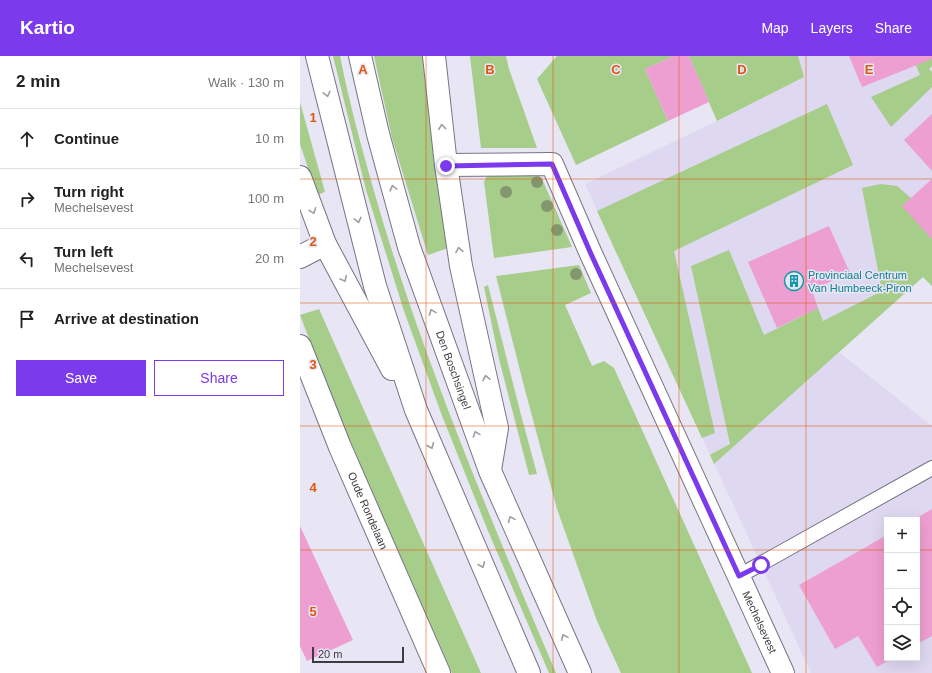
<!DOCTYPE html>
<meta charset="utf-8">
<style>
body{margin:0;font-family:Helvetica,sans-serif;background:#f6f6f6;color:#222}
.controls{position:absolute;right:12px;bottom:12px;display:grid;overflow:hidden;border-radius:0px;box-shadow:0 4px 16px #0002}
.controls button{width:36px;height:36px;display:grid;place-items:center;padding:0;border:0;border-bottom:1px solid #e0e0e0;background:#fff;color:#222;font:20px sans-serif}
.scale{position:absolute;left:12px;bottom:10px;width:92px;box-sizing:border-box;padding-left:4px;border:2px solid #3c3b41;border-top:0;font-size:11px;line-height:14px;white-space:nowrap;color:#3c3b41;-webkit-text-stroke:3px #e8e5f5;paint-order:stroke}
.stop{position:absolute;width:12px;height:12px;margin:-9px;border:3px solid #7c3aed;border-radius:50%;background:#fff}
.stop.end{background:#7c3aed;border-color:#fff;box-shadow:0 1px 4px #0008}
.list{margin:0;padding:0;list-style:none}
h2{display:flex;justify-content:space-between;align-items:center;height:52px;margin:0;padding:0 16px;font-size:17px}
h2 small{font-size:13px;font-weight:400;color:#767676}
.list li{display:grid;grid-template-columns:26px 1fr auto;gap:12px;align-items:center;box-sizing:border-box;height:60px;padding:0 16px;border-top:1px solid #e0e0e0}
.list b{display:block;font-size:15px;white-space:nowrap}
.list p{margin:0;font-size:13px;white-space:nowrap;color:#767676}
.list em{font-size:13px;font-style:normal;color:#767676}
.actions{display:flex;gap:8px;padding:12px 16px}
.actions a{flex:1;padding:9px 0;border:1px solid #7c3aed;border-radius:0px;text-align:center;font-size:14px;color:#7c3aed}
.actions .main{background:#7c3aed;color:#fff}
.icon{flex:none;width:22px;height:22px;fill:none;stroke:currentColor;stroke-width:2;stroke-linecap:round;stroke-linejoin:round}
.map{position:relative;flex:none;width:632px;height:617px;overflow:hidden}
header{display:flex;align-items:center;gap:24px;box-sizing:border-box;height:56px;padding:0 20px;background:#7c3aed;color:#fff}
header strong{font-size:19px}
nav{display:flex;gap:22px;margin-inline-start:auto;font-size:14px}
main{display:flex}
aside{flex:1;background:#fff}
.map>svg:first-child{display:block}
.built{fill:#ded9f1;fill-rule:evenodd}
.green{fill:#a6cd8a}
.building{fill:#ee9fd1}
.lines{fill:none;stroke-linecap:round;stroke-linejoin:round}
.service-casing{stroke:#777482;stroke-width:16}
.minor-casing{stroke:#777482;stroke-width:24}
.primary-casing{stroke:#777482;stroke-width:24}
.service{stroke:#fff;stroke-width:14}
.minor{stroke:#fff;stroke-width:22}
.primary{stroke:#fff;stroke-width:22}
.tree{fill:#83976f}
.oneway{stroke:#9e9da0}
.route{stroke:#7c3aed;stroke-width:5}
.grid{fill:none;stroke:#df580f;stroke-width:1;stroke-opacity:0.55}
.labels{text-anchor:middle;dominant-baseline:central;stroke-width:3;stroke-linejoin:round;paint-order:stroke}
.culture-label{font-size:11px;fill:#0d838f;stroke:#e8e5f5;text-anchor:start}
.street-label{font-size:11px;fill:#3c3b41;stroke:#e8e5f5}
.grid-label{font-size:13px;text-anchor:middle;font-weight:bold;fill:#df580f;stroke:#e8e5f5;stroke-width:3;stroke-linejoin:round;paint-order:stroke}
</style>
<header>
<strong>Kartio</strong>
<nav><a>Map</a><a>Layers</a><a>Share</a></nav>
</header>
<main>
<aside>
<h2>2 min<small>Walk · 130 m</small></h2>
<ul class="list">
<li><svg class="icon" aria-label="ahead" viewBox="0 0 24 24"><path d="M12 20V5M6 11l6-6 6 6"/></svg><div><b>Continue</b></div><em>10 m</em></li>
<li><svg class="icon" aria-label="right" viewBox="0 0 24 24"><path d="M7 20v-9h11M14 6l5 5-5 5"/></svg><div><b>Turn right</b><p>Mechelsevest</p></div><em>100 m</em></li>
<li><svg class="icon" aria-label="left" viewBox="0 0 24 24"><path d="M17 20v-9H6M10 6l-5 5 5 5"/></svg><div><b>Turn left</b><p>Mechelsevest</p></div><em>20 m</em></li>
<li><svg class="icon" aria-label="arrive" viewBox="0 0 24 24"><path d="M6 21V4h12l-3 4 3 4H6"/></svg><div><b>Arrive at destination</b></div></li>
</ul>
<div class="actions"><a class="main">Save</a><a>Share</a></div>
</aside>
<div class="map">
<svg width="632" height="617" viewBox="0 0 632 617">
<rect width="100%" height="100%" fill="#e8e5f5"/>
<path class="built" d="M498,0H632V230L623,221L539,296L632,370V617H511L285,128L417,65L504,21ZM587,464H617V602H587Z"/>
<g class="green">
<path d="M33,0H40C51,56 67,111 83,166C130,320 193,469 256,617H249L188,475L141,357L104,255L66,134Z"/>
<path d="M74,0H124L151,191L128,199L92,82Z"/>
<path d="M170,0H206L209,13L237,92H181Z"/>
<path d="M257,0H374L345,13L368,65L276,109L237,23Z"/>
<path d="M389,0H498L504,21L417,65Z"/>
<path d="M612,0H632V10L629,13L632,16V31L591,71L571,41L620,19Z"/>
<path d="M0,46L25,136L17,139L0,88Z"/>
<path d="M527,48L553,109L374,195L415,377L402,382L297,155Z"/>
<path d="M192,119H232L243,125L272,191L194,202L184,126L187,120Z"/>
<path d="M581,128L597,130L611,142L632,183V230L623,221L414,408L410,399L430,388L391,210L429,194L464,279L518,252L523,265L582,235L562,132Z"/>
<path d="M279,209L291,237L265,249L292,310L304,305L314,312L452,617H321L297,565L257,453L225,334L196,220Z"/>
<path d="M188,229L220,355L237,418L229,419L199,303L184,231Z"/>
<path d="M19,253L181,617H152L49,387L0,259Z"/>
</g>
<g class="building">
<path d="M374,0H389L409,46L368,65L345,13Z"/>
<path d="M549,0H632V3L562,31Z"/>
<path d="M632,58V115L604,84Z"/>
<path d="M632,123V183L602,150Z"/>
<path d="M529,170L550,217L512,234L518,252L477,272L448,206Z"/>
<path d="M632,453V580L617,588V464H613Z"/>
<path d="M0,470L53,584L7,605L0,590Z"/>
<path d="M587,479V602H593L577,611L558,580L535,593L499,529Z"/>
</g>
<g class="lines">
<g class="service-casing">
<path id="service" d="M439,520L632,412"/>
</g>
<g class="minor-casing">
<g id="minor">
<path id="s1" d="M146,109L252,108L291,198L483,617"/>
<path d="M0,201L25,188"/>
<path id="s2" d="M0,290L40,391L139,617"/>
</g>
</g>
<g class="primary-casing">
<g id="primary">
<path d="M17,0L75,230L116,354L229,617"/>
<path id="s3" d="M60,0L78,78L109,191L190,415L280,617"/>
<path d="M134,0L146,109L161,210L197,372L190,414"/>
<path d="M0,121L25,188L92,313"/>
</g>
</g>
<use href="#service" class="service"/>
<use href="#minor" class="minor"/>
<use href="#primary" class="primary"/>
</g>
<g class="tree">
<circle cx="237" cy="126" r="6"/>
<circle cx="206" cy="136" r="6"/>
<circle cx="247" cy="150" r="6"/>
<circle cx="257" cy="174" r="6"/>
<circle cx="276" cy="218" r="6"/>
</g>
<defs><path id="oneway-chevron" d="M-2-3.5L2.5 0L-2 3.5" fill="none" stroke-width="1.6" stroke-linecap="round" stroke-linejoin="round"/></defs>
<g class="oneway">
<use href="#oneway-chevron" transform="translate(27 38) rotate(76)"/>
<use href="#oneway-chevron" transform="translate(142 71) rotate(-96)"/>
<use href="#oneway-chevron" transform="translate(93 132) rotate(-105)"/>
<use href="#oneway-chevron" transform="translate(13 155) rotate(69)"/>
<use href="#oneway-chevron" transform="translate(58 164) rotate(76)"/>
<use href="#oneway-chevron" transform="translate(159 194) rotate(-99)"/>
<use href="#oneway-chevron" transform="translate(44 223) rotate(62)"/>
<use href="#oneway-chevron" transform="translate(132 256) rotate(-110)"/>
<use href="#oneway-chevron" transform="translate(186 322) rotate(-102)"/>
<use href="#oneway-chevron" transform="translate(176 378) rotate(-110)"/>
<use href="#oneway-chevron" transform="translate(131 390) rotate(67)"/>
<use href="#oneway-chevron" transform="translate(211 463) rotate(-114)"/>
<use href="#oneway-chevron" transform="translate(182 509) rotate(67)"/>
<use href="#oneway-chevron" transform="translate(264 581) rotate(-114)"/>
</g>
<g class="lines">
<path class="route" d="M146,110L252,108L291,198L439,520L461,509"/>
</g>
<path class="grid" d="M126,0V617M253,0V617M379,0V617M506,0V617M0,123H632M0,247H632M0,370H632M0,494H587M617,494H632"/>
<defs>
<g id="building-ring" transform="scale(1)"><circle r="9.5" fill="#e8e5f5" stroke="#0f9aa8" stroke-width="1.5"/><path d="M-4-6H4V6H1V3H-1V6H-4ZM-2.5-4.3h1.7v1.8h-1.7ZM.8-4.3h1.7v1.8H.8ZM-2.5-1h1.7V.8h-1.7ZM.8-1h1.7V.8H.8Z" fill="#0f9aa8"/></g>
</defs>
<g fill-rule="evenodd">
<use href="#building-ring" x="494" y="225"/>
</g>
<g class="labels">
<g class="culture-label">
<text x="508" y="219">Provinciaal Centrum<tspan x="508" dy="13">Van Humbeeck-Piron</tspan></text>
</g>
<g class="street-label">
<text stroke="none"><textPath href="#s3" startOffset="328">Den Boschsingel</textPath></text>
<text stroke="none"><textPath href="#s2" startOffset="178">Oude Rondelaan</textPath></text>
<text stroke="none"><textPath href="#s1" startOffset="609">Mechelsevest</textPath></text>
</g>
</g>
<g class="grid-label">
<text x="63" y="18">A</text>
<text x="190" y="18">B</text>
<text x="316" y="18">C</text>
<text x="442" y="18">D</text>
<text x="569" y="18">E</text>
<text x="13" y="66">1</text>
<text x="13" y="190">2</text>
<text x="13" y="313">3</text>
<text x="13" y="436">4</text>
<text x="13" y="560">5</text>
</g>
</svg>
<div class="controls">
<button>+</button>
<button>−</button>
<button><svg class="icon" aria-label="locate" viewBox="0 0 24 24"><circle cx="12" cy="12" r="6"/><path d="M12 2v4M12 18v4M2 12h4M18 12h4"/></svg></button>
<button><svg class="icon" aria-label="layers" viewBox="0 0 24 24"><path d="M12 4l9 5-9 5-9-5zM3 14l9 5 9-5"/></svg></button>
</div>
<div class="scale">20 m</div>
<div class="stop" style="left:461px;top:509px"></div>
<div class="stop end" style="left:146px;top:110px"></div>
</div>
</main>
